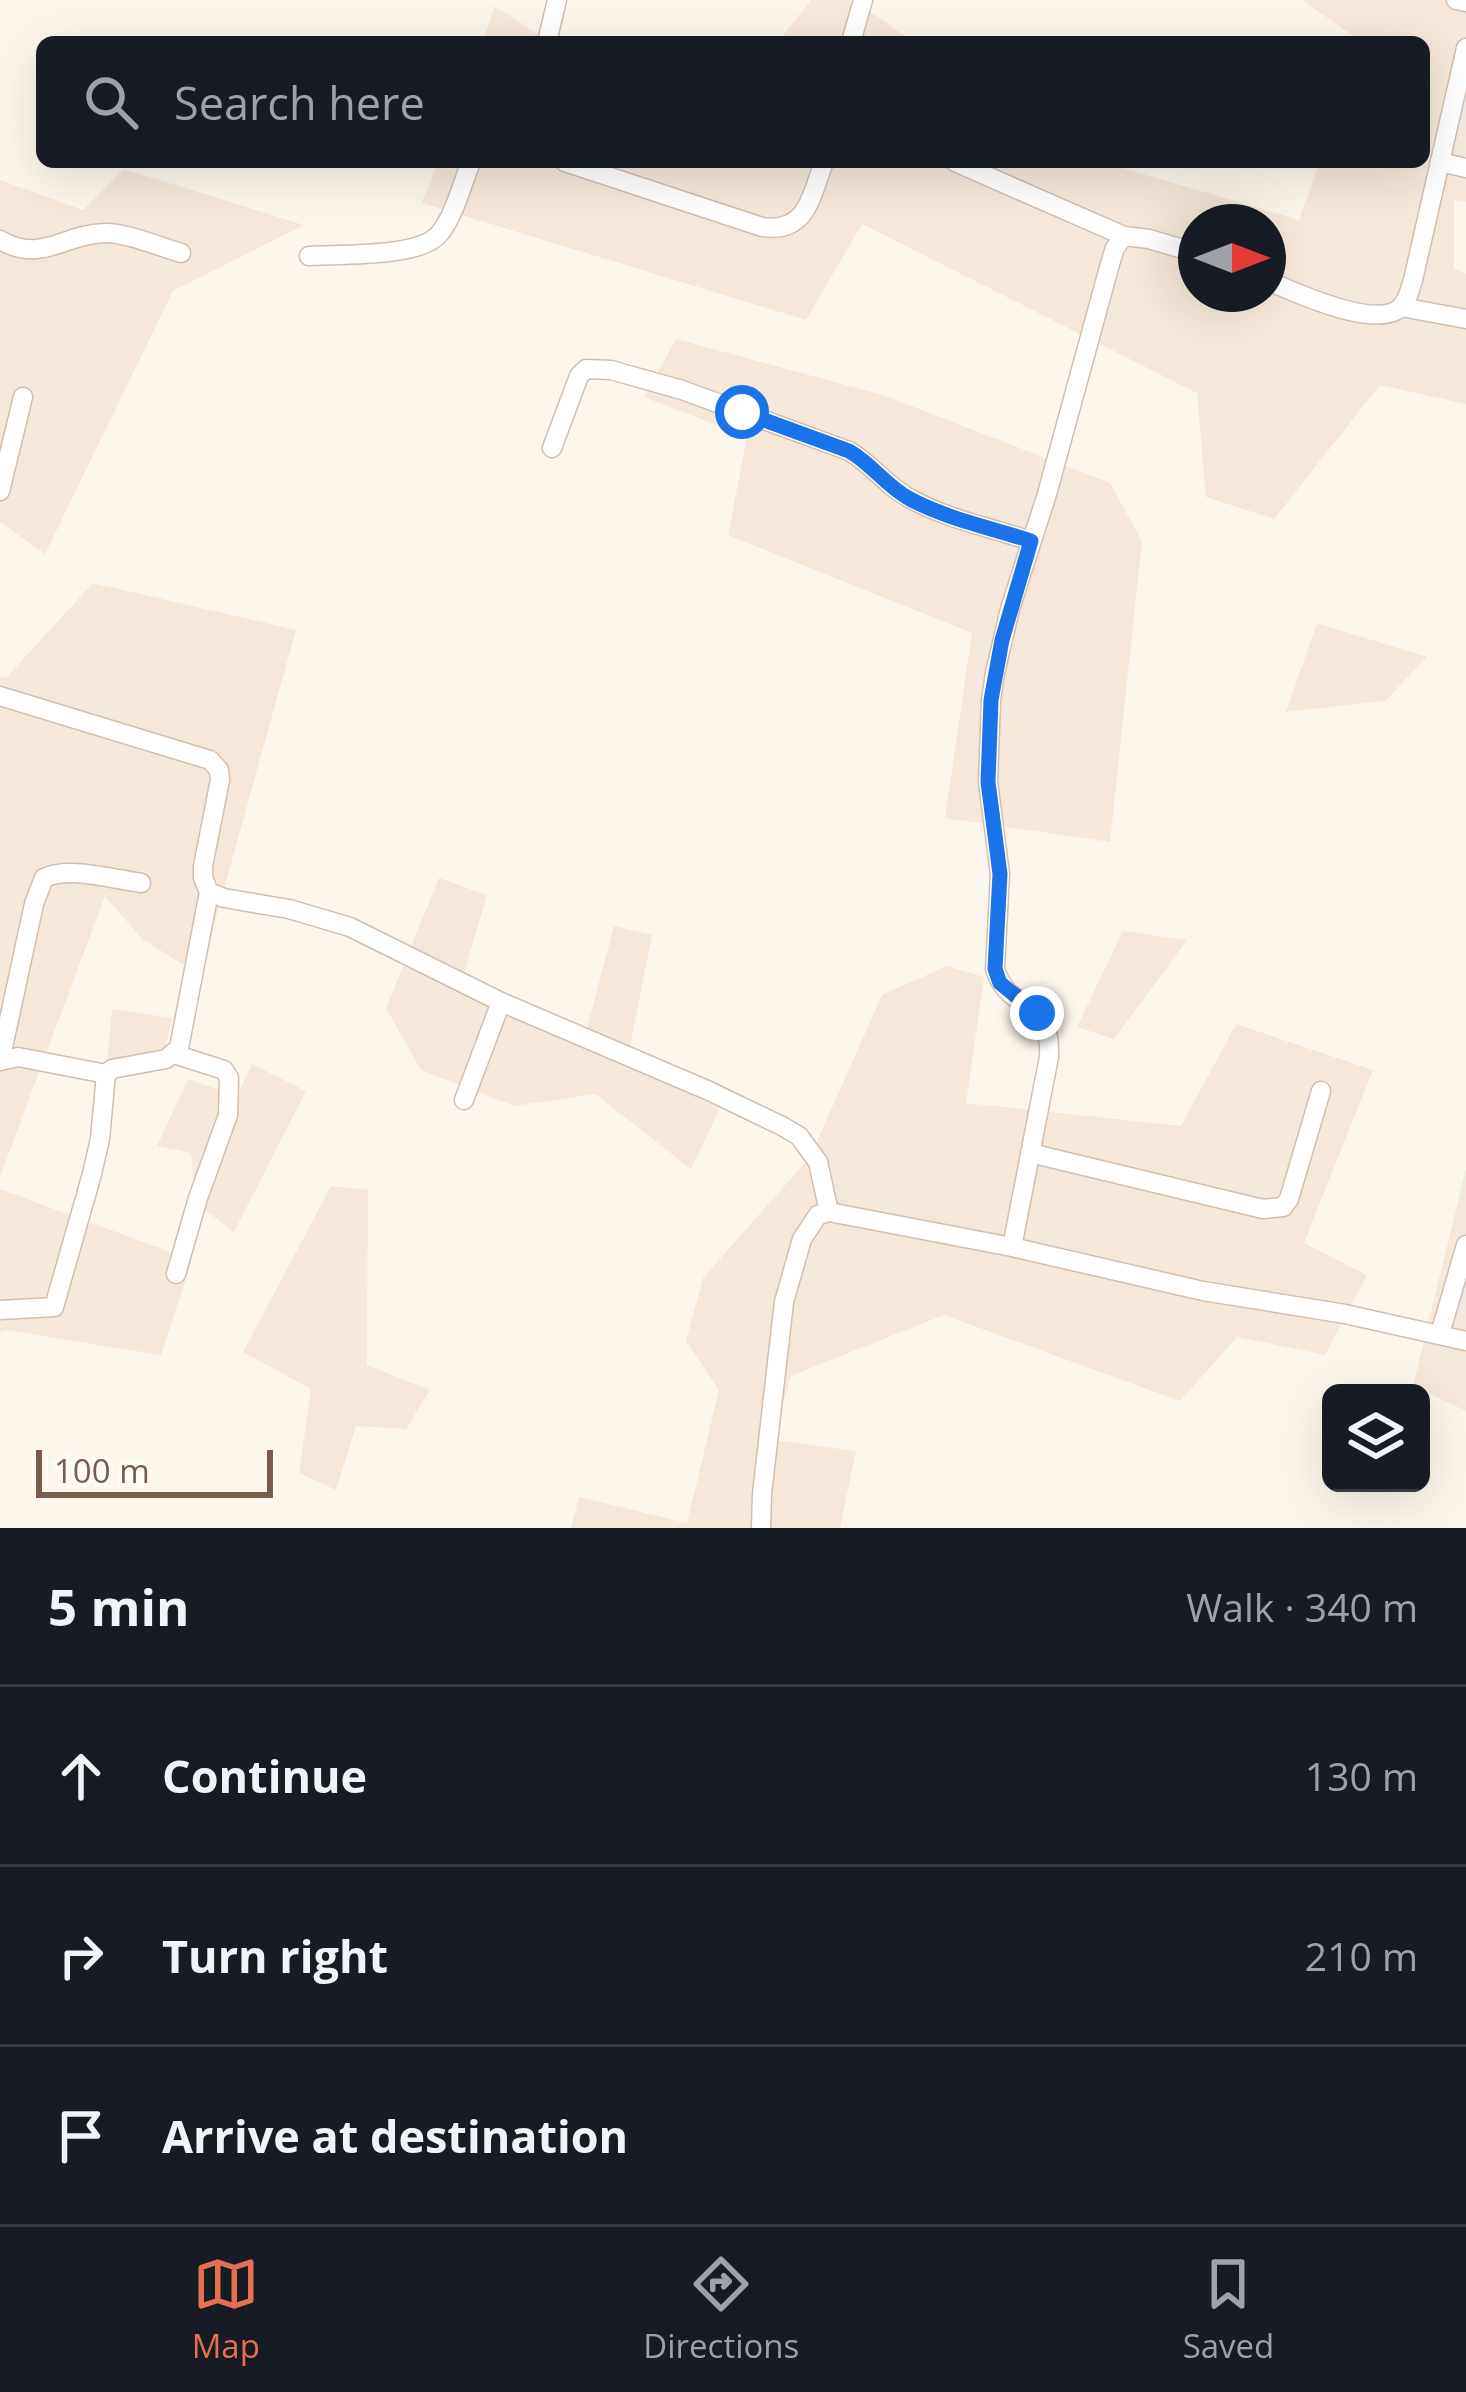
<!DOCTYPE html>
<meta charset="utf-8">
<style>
body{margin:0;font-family:"Open Sans",sans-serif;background:#20242c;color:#f1f3f6}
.controls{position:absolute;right:36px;bottom:36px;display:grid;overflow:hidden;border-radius:18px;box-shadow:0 12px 48px #0002}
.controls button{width:108px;height:108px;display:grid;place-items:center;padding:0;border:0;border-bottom:3px solid #363941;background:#171b24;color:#f1f3f6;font:60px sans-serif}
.compass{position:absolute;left:1178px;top:204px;width:108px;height:108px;border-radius:50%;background:#171b24;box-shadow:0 12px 48px #0002;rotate:90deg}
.scale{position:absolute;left:36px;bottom:30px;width:237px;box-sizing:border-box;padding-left:12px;border:6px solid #7a5c4d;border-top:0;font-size:33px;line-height:42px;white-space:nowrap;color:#7a5c4d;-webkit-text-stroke:9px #fffaf3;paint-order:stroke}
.stop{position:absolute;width:36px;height:36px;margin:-27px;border:9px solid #1a73e8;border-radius:50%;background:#fff}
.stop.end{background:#1a73e8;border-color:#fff;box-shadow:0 3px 12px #0008}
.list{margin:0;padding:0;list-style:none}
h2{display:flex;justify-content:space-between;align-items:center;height:156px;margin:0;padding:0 48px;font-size:51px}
h2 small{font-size:39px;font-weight:400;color:#9ea1a6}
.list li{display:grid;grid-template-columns:78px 1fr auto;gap:36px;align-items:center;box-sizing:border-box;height:180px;padding:0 48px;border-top:3px solid #363941}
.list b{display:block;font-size:45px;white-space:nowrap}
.list em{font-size:39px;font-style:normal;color:#9ea1a6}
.icon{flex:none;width:66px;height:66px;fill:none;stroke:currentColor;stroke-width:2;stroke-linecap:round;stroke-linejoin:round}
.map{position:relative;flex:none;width:1466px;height:1528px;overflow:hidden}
.search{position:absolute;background:#171b24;box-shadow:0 12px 48px #0002;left:36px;right:36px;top:36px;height:132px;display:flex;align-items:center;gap:30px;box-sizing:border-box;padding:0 42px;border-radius:18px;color:#9ea1a6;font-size:45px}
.sheet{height:696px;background:#171b24}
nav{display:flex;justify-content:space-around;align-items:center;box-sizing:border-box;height:168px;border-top:3px solid #363941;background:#171b24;font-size:33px;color:#9ea1a6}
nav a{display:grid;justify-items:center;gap:6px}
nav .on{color:#e76f51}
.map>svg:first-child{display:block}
.residential{fill:#f5e8da;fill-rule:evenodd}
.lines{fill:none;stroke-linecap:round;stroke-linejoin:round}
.minor-casing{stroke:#d1beb0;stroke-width:21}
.minor{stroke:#fff;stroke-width:18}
.route{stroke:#1a73e8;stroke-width:15}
</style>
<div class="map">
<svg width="1466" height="1528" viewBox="0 0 1466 1528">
<rect width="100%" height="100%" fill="#fdf6ec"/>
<g class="residential">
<path d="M811,0H853L914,42H778Z"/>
<path d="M1302,0H1466V202L1454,200V269L1466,274V404L1380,385L1274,519L1206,497L1197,393L862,224L806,320L422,203L438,162H1102L1299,220L1320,162H1424V42H1362ZM1196,222H1268V294H1196Z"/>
<path d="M495,6L549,42H482Z"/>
<path d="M124,169L304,225L173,291L45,554L0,522V180L83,210Z"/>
<path d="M676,339L883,395L1110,483L1142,541L1110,842L945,818L972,633L728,535L747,437L644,397Z"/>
<path d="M93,583L296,630L200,975L142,939L105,896L0,1177V677L6,678Z"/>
<path d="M1317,623L1427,657L1385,701L1286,712Z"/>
<path d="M439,878L487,895L460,987L587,1028L614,926L652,935L629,1051L719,1110L691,1169L595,1094L514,1106L421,1070L386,1008Z"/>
<path d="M1123,931L1187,940L1114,1039L1077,1027Z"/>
<path d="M947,966L984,977L966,1103L1181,1126L1236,1024L1373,1070L1304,1243L1367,1275L1325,1355L1237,1337L1180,1401L944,1315L791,1376L772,1440L856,1451L840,1528H571L579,1497L687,1523L719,1390L686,1341L703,1278L810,1157L882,995Z"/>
<path d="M112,1009L172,1018L163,1058L107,1063Z"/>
<path d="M252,1064L306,1091L234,1232L196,1203L191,1153L157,1146L188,1079L237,1096Z"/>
<path d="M1466,1168V1411L1413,1386Z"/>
<path d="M331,1186L368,1190L367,1365L430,1390L406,1429L356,1426L336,1490L299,1473L311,1389L243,1352Z"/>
<path d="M0,1189L192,1260L161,1355L5,1330L0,1332Z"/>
</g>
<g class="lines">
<g class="minor-casing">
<g id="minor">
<path d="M1456,0L1466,2"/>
<path d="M547,42L557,0"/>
<path d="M851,42L863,0"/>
<path d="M565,162L762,227C807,234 811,196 824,162"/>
<path d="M955,162L1124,236L1149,239L1196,253"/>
<path d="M1440,162L1466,168"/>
<path d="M0,240C41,264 64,234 104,233C125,232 160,247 181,253"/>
<path d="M309,256C340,254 421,258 440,233C455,214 462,184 471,162"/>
<path d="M1268,281C1295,292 1377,331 1401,307C1408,300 1410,289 1413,280L1466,48"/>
<path d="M1401,307L1466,319"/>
<path d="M552,448L579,376L586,369L611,370L682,390L849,451C872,464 887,487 911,499C947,519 992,528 1031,541"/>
<path d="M0,491L23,397"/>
<path d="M0,696L210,760L219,770L220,780L203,866V878L209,892L224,898L289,909L350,927L501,1002L707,1090L782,1126L799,1136L818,1162L829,1212"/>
<path d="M174,1054L224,1070L229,1078L228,1115L198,1198L176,1274"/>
<path d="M0,1061L34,904L44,878C68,866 114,879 141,883"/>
<path d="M0,1061L18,1057L106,1074"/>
<path d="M464,1100L501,1002"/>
<path d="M1030,1153L1263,1209L1283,1207L1289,1199L1321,1091"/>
<path d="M1012,1247L1049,1057C1052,996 1009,1014 995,969L1000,874L988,782L991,700L995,673L1010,609L1047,494L1110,264L1115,248L1124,236"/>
<path d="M0,1310L54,1307L92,1174L100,1139L106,1074L112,1069L166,1059L179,1048L209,892"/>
<path d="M1440,1334L1466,1245"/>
<path d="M761,1528L762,1494L784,1302L802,1239L818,1215L829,1212L1012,1247L1203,1291L1345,1314L1466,1341"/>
</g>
</g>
<use href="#minor" class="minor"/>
</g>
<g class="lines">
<path class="route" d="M742,412L849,451C872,464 887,487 910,499C947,519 992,528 1031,541L1002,640L991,700L988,782L1000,874L995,969L1000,983L1037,1013"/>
</g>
</svg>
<div class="controls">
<button><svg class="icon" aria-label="layers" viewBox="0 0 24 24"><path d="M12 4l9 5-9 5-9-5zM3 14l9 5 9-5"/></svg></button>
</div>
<svg class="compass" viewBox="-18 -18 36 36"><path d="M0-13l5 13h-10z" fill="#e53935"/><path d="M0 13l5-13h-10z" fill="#9ea1a6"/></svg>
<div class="scale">100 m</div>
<div class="stop" style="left:742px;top:412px"></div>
<div class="stop end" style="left:1037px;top:1013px"></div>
<div class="search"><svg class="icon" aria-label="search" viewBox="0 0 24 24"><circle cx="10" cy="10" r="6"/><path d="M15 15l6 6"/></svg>Search here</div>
</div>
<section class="sheet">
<h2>5 min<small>Walk · 340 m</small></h2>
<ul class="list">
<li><svg class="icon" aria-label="ahead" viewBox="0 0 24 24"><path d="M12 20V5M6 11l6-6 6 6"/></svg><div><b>Continue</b></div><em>130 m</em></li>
<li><svg class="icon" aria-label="right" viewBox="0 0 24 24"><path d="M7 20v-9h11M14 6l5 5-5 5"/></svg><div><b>Turn right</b></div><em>210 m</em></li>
<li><svg class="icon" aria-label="arrive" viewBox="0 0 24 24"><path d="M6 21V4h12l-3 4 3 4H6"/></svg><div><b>Arrive at destination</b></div></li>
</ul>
</section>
<nav>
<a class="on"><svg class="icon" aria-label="map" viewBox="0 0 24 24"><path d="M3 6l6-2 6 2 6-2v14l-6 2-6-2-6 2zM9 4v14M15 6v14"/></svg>Map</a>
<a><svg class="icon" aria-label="directions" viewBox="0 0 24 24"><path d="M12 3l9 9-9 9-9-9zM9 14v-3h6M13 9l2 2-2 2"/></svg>Directions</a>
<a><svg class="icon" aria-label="saved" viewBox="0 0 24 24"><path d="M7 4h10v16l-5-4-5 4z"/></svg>Saved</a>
</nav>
